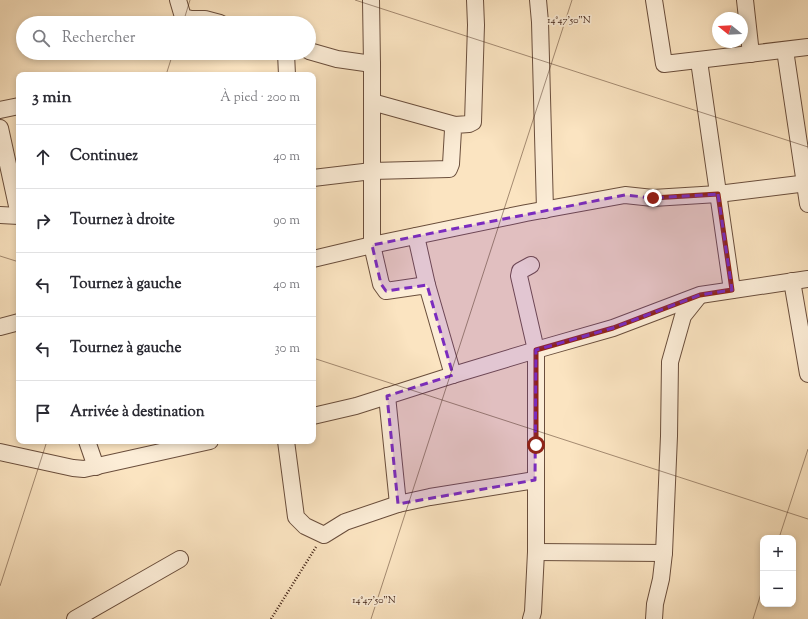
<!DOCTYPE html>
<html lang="fr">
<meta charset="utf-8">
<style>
body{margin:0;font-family:"Sorts Mill Goudy",serif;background:#f2f2f3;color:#2b2b33}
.controls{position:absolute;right:12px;bottom:12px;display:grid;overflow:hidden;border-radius:8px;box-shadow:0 2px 6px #0003}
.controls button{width:36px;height:36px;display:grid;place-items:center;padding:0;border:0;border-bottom:1px solid #e1e1e2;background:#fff;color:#2b2b33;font:20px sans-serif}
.compass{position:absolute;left:712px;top:12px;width:36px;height:36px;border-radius:50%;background:#fff;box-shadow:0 2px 6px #0003;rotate:288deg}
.stop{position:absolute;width:12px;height:12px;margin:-9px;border:3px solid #8f2418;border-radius:50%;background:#fff}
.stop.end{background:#8f2418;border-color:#fff;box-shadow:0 1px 4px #0008}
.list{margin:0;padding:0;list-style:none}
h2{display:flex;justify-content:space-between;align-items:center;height:52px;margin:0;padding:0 16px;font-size:17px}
h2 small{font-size:13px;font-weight:400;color:#7c7c81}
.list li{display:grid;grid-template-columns:26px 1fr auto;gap:12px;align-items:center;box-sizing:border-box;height:64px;padding:0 16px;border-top:1px solid #e1e1e2}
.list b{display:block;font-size:15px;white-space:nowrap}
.list em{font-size:13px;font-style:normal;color:#7c7c81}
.icon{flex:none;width:22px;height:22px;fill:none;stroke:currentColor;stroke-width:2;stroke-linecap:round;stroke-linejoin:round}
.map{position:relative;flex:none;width:808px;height:619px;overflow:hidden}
.search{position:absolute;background:#fff;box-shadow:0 2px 6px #0003;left:16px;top:16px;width:300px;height:44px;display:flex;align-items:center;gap:10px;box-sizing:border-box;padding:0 14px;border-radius:22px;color:#7c7c81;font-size:15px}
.panel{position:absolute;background:#fff;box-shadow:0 2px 6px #0003;left:16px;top:72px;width:300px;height:372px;border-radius:8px}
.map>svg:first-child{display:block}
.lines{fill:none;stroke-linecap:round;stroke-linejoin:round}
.minor-casing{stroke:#6a4e3c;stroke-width:18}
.path{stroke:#3a1c10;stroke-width:2.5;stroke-dasharray:1 2;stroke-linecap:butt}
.minor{stroke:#fcedd7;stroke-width:16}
.route{stroke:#8f2418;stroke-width:5}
.marked{fill:#7b2cbf;fill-opacity:0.2;stroke:#7b2cbf;stroke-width:3;stroke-dasharray:8 5;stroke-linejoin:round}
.ticks{fill:none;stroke:#3a1c10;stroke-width:1;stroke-opacity:0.45}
.ticks-label{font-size:10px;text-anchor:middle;fill:#3a1c10;stroke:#fcedd7;stroke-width:3.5;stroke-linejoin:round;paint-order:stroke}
</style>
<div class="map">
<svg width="808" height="619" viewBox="0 0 808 619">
<rect width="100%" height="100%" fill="#fbe4c1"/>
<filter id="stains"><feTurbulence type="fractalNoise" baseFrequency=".005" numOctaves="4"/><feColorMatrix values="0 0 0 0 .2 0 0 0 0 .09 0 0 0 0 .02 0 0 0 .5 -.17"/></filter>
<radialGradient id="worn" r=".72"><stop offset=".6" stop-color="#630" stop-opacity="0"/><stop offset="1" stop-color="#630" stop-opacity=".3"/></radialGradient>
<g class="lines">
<g class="minor-casing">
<g id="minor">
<path d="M178,0L183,17L191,19H205L220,23"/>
<path d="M371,0L372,64V245L381,284L386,291L427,285L453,375"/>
<path d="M538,0L540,22L545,210"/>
<path d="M654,0L664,64L808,47"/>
<path d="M745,0L751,54"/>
<path d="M785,50L808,204"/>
<path d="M309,51L337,59L372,64"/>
<path d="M286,53L287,75"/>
<path d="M699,61L732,290"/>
<path d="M372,102L455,125"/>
<path d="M0,110L19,106"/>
<path d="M0,128L19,215"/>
<path d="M313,178L372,171L449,169L451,164L453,130L455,125L469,124L473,122L476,25L475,0"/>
<path d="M0,215L19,216"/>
<path d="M416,236L427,285"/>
<path d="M313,259L372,245L526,213L625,195L653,198L718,194L808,183"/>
<path d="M531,265L520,271L519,276L536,350V552L533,612L531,619"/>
<path d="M792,281L808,374"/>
<path d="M0,327L19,322"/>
<path d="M387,396L398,504"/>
<path d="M313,416L356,406L453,375L536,350L613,328L700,295L808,279"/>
<path d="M87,441L96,467"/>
<path d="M286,441L296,517L305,526L324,535L345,522L398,504L430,497L535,480"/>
<path d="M0,452L73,468L84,469L210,441"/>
<path d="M536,552L664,553"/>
<path d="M75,619L180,559"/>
<path d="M654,619L655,604L661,579L664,553L669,436L670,362L683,316L699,296"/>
</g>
</g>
<path class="path" d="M271,619L316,547"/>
<use href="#minor" class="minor"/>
</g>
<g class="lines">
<path class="route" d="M536,445V350L613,328L700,295L732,290L718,194L653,198"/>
</g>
<path class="marked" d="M718,194L732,290L700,295L613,328L536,350L535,480L398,504L387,396L453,375L427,285L386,291L381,284L372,245L625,195L653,198Z"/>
<path class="ticks" d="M355,0L808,147M183,23L190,0M166,75L173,53M0,256L19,262M313,358L808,519M779,538L808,449M0,586L47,441M371,619L572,0M753,619L763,587"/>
<g class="ticks-label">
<text x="569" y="23">14°47'50"N</text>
<text x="374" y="603">14°47'50"N</text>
</g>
<rect width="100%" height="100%" filter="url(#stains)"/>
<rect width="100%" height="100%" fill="url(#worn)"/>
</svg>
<div class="controls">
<button>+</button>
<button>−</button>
</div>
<svg class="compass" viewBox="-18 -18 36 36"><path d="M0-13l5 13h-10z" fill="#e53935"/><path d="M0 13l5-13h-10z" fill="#7c7c81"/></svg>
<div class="stop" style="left:536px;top:445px"></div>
<div class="stop end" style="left:653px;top:198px"></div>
<div class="search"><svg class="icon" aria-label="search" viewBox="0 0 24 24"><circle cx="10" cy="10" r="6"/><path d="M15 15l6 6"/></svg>Rechercher</div>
<section class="panel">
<h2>3 min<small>À pied · 200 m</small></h2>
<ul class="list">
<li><svg class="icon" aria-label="ahead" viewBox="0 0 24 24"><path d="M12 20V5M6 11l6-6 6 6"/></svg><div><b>Continuez</b></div><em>40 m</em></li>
<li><svg class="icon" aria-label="right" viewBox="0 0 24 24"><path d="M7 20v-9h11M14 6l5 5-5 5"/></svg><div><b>Tournez à droite</b></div><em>90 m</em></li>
<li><svg class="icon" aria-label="left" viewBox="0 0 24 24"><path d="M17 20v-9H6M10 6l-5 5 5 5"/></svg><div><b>Tournez à gauche</b></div><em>40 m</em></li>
<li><svg class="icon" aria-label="left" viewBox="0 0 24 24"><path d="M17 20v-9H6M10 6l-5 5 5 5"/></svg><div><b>Tournez à gauche</b></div><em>30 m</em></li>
<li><svg class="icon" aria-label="arrive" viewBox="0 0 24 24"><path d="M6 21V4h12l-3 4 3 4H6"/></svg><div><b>Arrivée à destination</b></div></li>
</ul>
</section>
</div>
